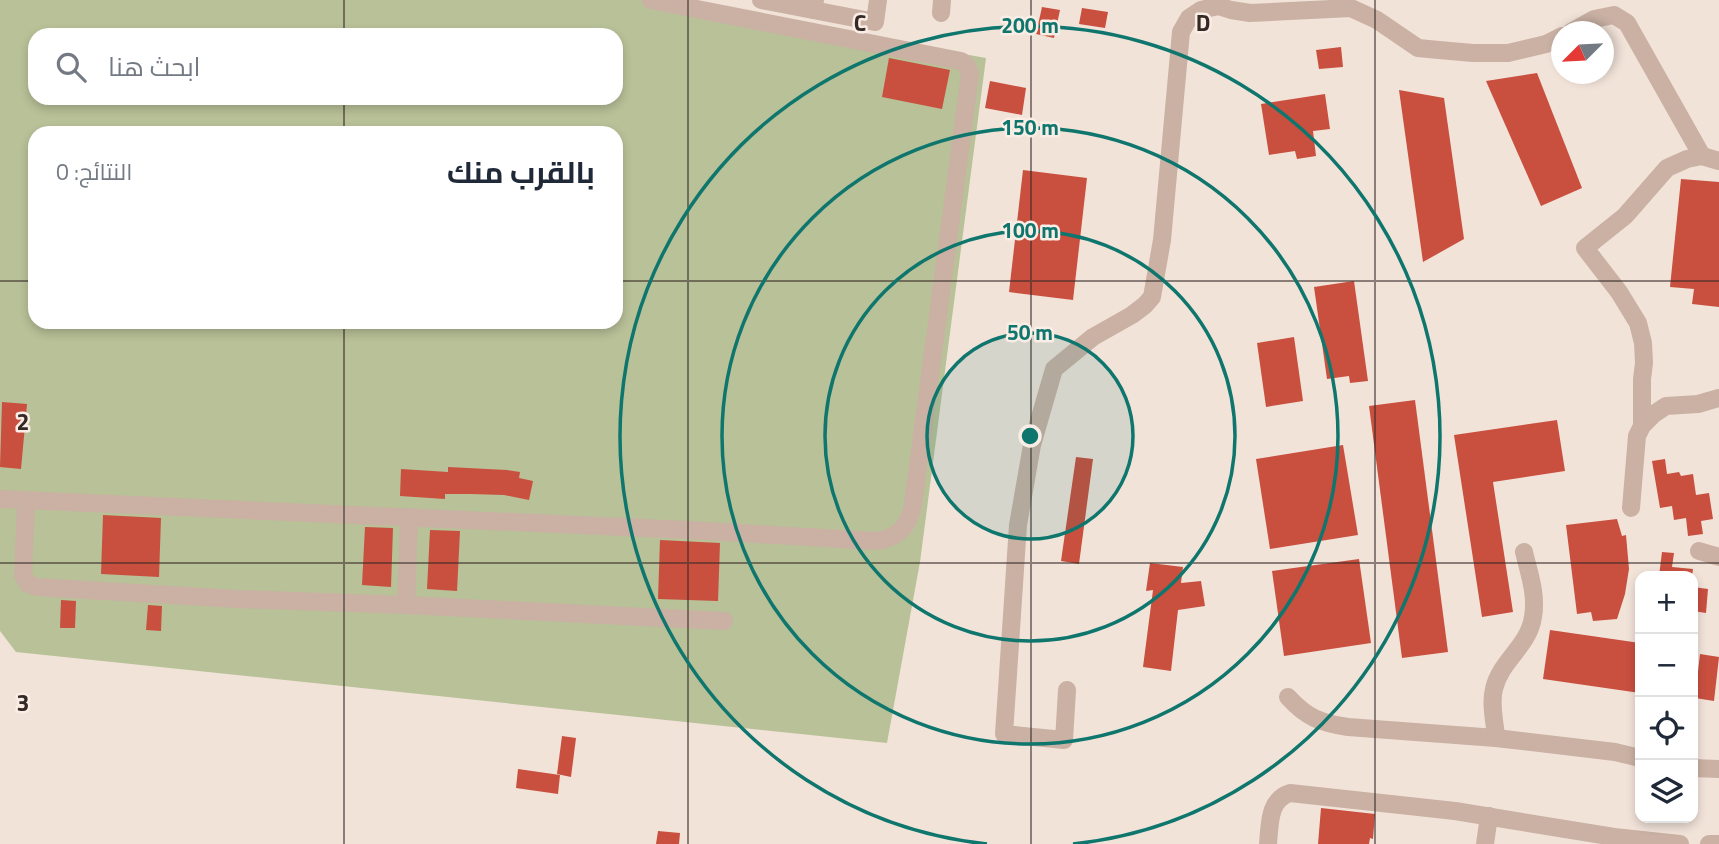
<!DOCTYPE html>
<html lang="ar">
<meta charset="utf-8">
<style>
body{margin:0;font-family:"Titillium Web",Cairo,sans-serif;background:#f2f2f3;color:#1f2937;direction:rtl}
.controls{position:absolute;right:21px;bottom:21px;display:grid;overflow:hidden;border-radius:14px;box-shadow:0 4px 10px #0003}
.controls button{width:63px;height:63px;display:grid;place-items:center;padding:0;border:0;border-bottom:2px solid #e0e1e3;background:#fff;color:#1f2937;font:35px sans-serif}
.compass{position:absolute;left:1551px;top:21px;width:63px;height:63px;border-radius:50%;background:#fff;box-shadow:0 4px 10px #0003;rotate:246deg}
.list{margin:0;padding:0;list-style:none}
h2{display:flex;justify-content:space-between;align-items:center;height:91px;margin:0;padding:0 28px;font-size:30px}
h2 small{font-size:23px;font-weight:400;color:#747a83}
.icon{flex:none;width:38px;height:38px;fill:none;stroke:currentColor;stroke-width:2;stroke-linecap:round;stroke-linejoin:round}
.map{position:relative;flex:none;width:1719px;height:844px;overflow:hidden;direction:ltr}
.search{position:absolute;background:#fff;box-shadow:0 4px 10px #0003;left:28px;top:28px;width:595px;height:77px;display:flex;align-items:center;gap:18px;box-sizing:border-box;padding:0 24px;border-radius:21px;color:#747a83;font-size:26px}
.panel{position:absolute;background:#fff;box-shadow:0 4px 10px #0003;left:28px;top:126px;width:595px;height:203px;border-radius:21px;direction:rtl}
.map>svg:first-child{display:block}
.pitch{fill:#b9c198;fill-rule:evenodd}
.building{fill:#c94f3f}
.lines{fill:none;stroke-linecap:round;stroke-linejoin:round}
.minor{stroke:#cab1a4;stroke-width:18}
.grid{fill:none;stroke:#352926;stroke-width:2;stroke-opacity:0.55}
.ring{fill:none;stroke:#0f766e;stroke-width:3.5}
.grid-label{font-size:23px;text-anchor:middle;font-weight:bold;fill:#352926;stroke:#faede5;stroke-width:5;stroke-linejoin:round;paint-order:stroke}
.centre{fill:#0f766e;stroke:#faede5;stroke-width:3.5}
.ring-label{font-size:21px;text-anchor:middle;font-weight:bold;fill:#0f766e;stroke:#faede5;stroke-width:5;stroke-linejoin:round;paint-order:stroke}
</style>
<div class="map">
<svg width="1719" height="844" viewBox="0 0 1719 844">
<rect width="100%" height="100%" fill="#f2e3d9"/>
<path class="pitch" d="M0,0H662L986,58L920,562L887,743L16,652L0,631ZM35,35H616V98H35ZM35,133H616V322H35Z"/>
<g class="building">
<path d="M1042,7L1060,10L1054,38L1036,34Z"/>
<path d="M1082,8L1108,12L1105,28L1079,24Z"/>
<path d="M1341,47L1343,67L1319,69L1316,50Z"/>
<path d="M889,58L950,70L942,109L882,97Z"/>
<path d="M1537,73L1582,188L1541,206L1486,81Z"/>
<path d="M990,81L1026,88L1022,115L985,108Z"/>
<path d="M1399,90L1444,98L1464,239L1423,262Z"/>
<path d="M1325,94L1330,129L1313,131L1316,156L1297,159L1295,151L1269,155L1261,104Z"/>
<path d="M1023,170L1087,178L1073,300L1009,292Z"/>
<path d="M1681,179L1719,182V307L1692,304L1694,289L1670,287Z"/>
<path d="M1354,281L1368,381L1350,383L1349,376L1327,379L1314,287Z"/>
<path d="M1294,337L1303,401L1266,407L1257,343Z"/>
<path d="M1415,400L1448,652L1402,658L1369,406Z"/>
<path d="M2,402L27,404L21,469L0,467Z"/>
<path d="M1557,420L1565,471L1493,482L1513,612L1482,617L1454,435Z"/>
<path d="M1343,445L1358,535L1270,549L1256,459Z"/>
<path d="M1076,457L1093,459L1079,564L1061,561Z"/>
<path d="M1665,459L1667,474L1679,472L1681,476L1693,474L1696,495L1709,493L1713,519L1701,521L1703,534L1688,536L1686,518L1674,520L1672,506L1660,508L1652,461Z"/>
<path d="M448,467L507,470L520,472L519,478L533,481L529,500L504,495L471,494H445V499L400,496L401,469L448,472Z"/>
<path d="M103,515L161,518L159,577L101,574Z"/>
<path d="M1617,519L1622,536L1626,535L1629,569L1625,594L1617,619L1593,621L1591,612L1577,614L1566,525Z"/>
<path d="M365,527L393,528L391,587L362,585Z"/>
<path d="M430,530L460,531L457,591L427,589Z"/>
<path d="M660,540L720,543L718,601L658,599Z"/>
<path d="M1662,552L1674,553L1672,567L1693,569L1692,576H1659Z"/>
<path d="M1359,559L1371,643L1284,656L1272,571Z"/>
<path d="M1150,563L1183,567L1181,583L1201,581L1205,606L1178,610L1171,671L1143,667L1153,590L1146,591Z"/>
<path d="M1693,587L1708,589L1706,613L1693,611Z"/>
<path d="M61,600L76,601L75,628H60Z"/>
<path d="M148,605L162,606L161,631L146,630Z"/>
<path d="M1550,630L1640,643V693L1543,679Z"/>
<path d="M1700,654L1719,657L1714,701L1695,698Z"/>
<path d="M562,736L576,738L571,777L557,774Z"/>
<path d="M518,769L560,775L558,794L516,788Z"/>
<path d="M1321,808L1375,814L1373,839L1370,838L1369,844H1318Z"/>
<path d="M658,831L680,833L679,844H656Z"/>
</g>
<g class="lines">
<g class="minor">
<path d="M761,0L813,10L815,0"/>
<path d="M813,10L875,22L878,0"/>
<path d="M941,13L942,0"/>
<path d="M1571,32L1594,19L1614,15L1627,23L1702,156L1687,159L1667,168L1625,216L1585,248L1619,292L1638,323L1643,343L1644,363L1642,379V426"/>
<path d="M1702,156L1719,161"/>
<path d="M0,499L689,530L875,541C898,539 909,526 913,504L970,74L967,66L961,61L651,0"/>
<path d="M26,501L23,575L28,584L37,587L237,599L406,605L724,621"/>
<path d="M1631,508L1637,436L1642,426L1654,414L1666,406L1698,404L1719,398"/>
<path d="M1699,551L1719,557"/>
<path d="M406,605L409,518"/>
<path d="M1067,690L1064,740L1004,734L1018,525L1032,445L1054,369L1093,337L1132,315L1145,305L1152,297L1162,240L1181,32L1189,18L1201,10L1218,6L1231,10L1250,13L1351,8L1377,20L1418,48L1439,50L1473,53H1508L1546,44L1562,36"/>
<path d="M1288,697C1307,718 1321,723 1348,727L1496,738L1615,752L1640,758"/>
<path d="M1496,738C1495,722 1490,704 1494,689C1500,661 1529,646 1533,617C1537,595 1529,573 1524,552"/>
<path d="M1693,768L1719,769"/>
<path d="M1268,844C1270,825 1268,800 1290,793L1455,811L1614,837L1680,844"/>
<path d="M1485,844L1489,816"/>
<path d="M1709,844H1719"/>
</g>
</g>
<path class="grid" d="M344,0V35M688,0V844M1031,0V844M1375,0V844M344,98V133M0,281H35M616,281H1719M344,322V844M0,563H1719"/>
<circle cx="1030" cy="436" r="103" fill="#0f766e" fill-opacity=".12"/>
<g class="ring">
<circle cx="1030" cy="436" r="103"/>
<circle cx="1030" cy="436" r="205"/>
<circle cx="1030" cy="436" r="308"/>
<path d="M987 844A410 410 0 1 1 1073 844"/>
</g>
<g class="grid-label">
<text x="860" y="31">C</text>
<text x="1203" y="31">D</text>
<text x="23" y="430">2</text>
<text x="23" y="711">3</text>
</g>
<circle cx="1030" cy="436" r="10" class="centre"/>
<g class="ring-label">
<text x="1030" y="33">200 m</text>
<text x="1030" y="135">150 m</text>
<text x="1030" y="238">100 m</text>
<text x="1030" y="340">50 m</text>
</g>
</svg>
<div class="controls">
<button>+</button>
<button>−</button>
<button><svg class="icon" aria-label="locate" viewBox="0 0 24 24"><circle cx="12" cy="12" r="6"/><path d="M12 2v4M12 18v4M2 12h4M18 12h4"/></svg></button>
<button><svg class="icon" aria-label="layers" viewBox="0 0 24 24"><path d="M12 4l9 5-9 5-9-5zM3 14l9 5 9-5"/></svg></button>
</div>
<svg class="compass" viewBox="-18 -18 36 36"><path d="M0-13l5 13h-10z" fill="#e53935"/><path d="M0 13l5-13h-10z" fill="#747a83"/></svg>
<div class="search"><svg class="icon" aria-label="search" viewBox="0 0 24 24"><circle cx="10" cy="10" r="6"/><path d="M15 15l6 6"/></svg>ابحث هنا</div>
<section class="panel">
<h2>بالقرب منك<small>النتائج: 0</small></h2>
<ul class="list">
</ul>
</section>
</div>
